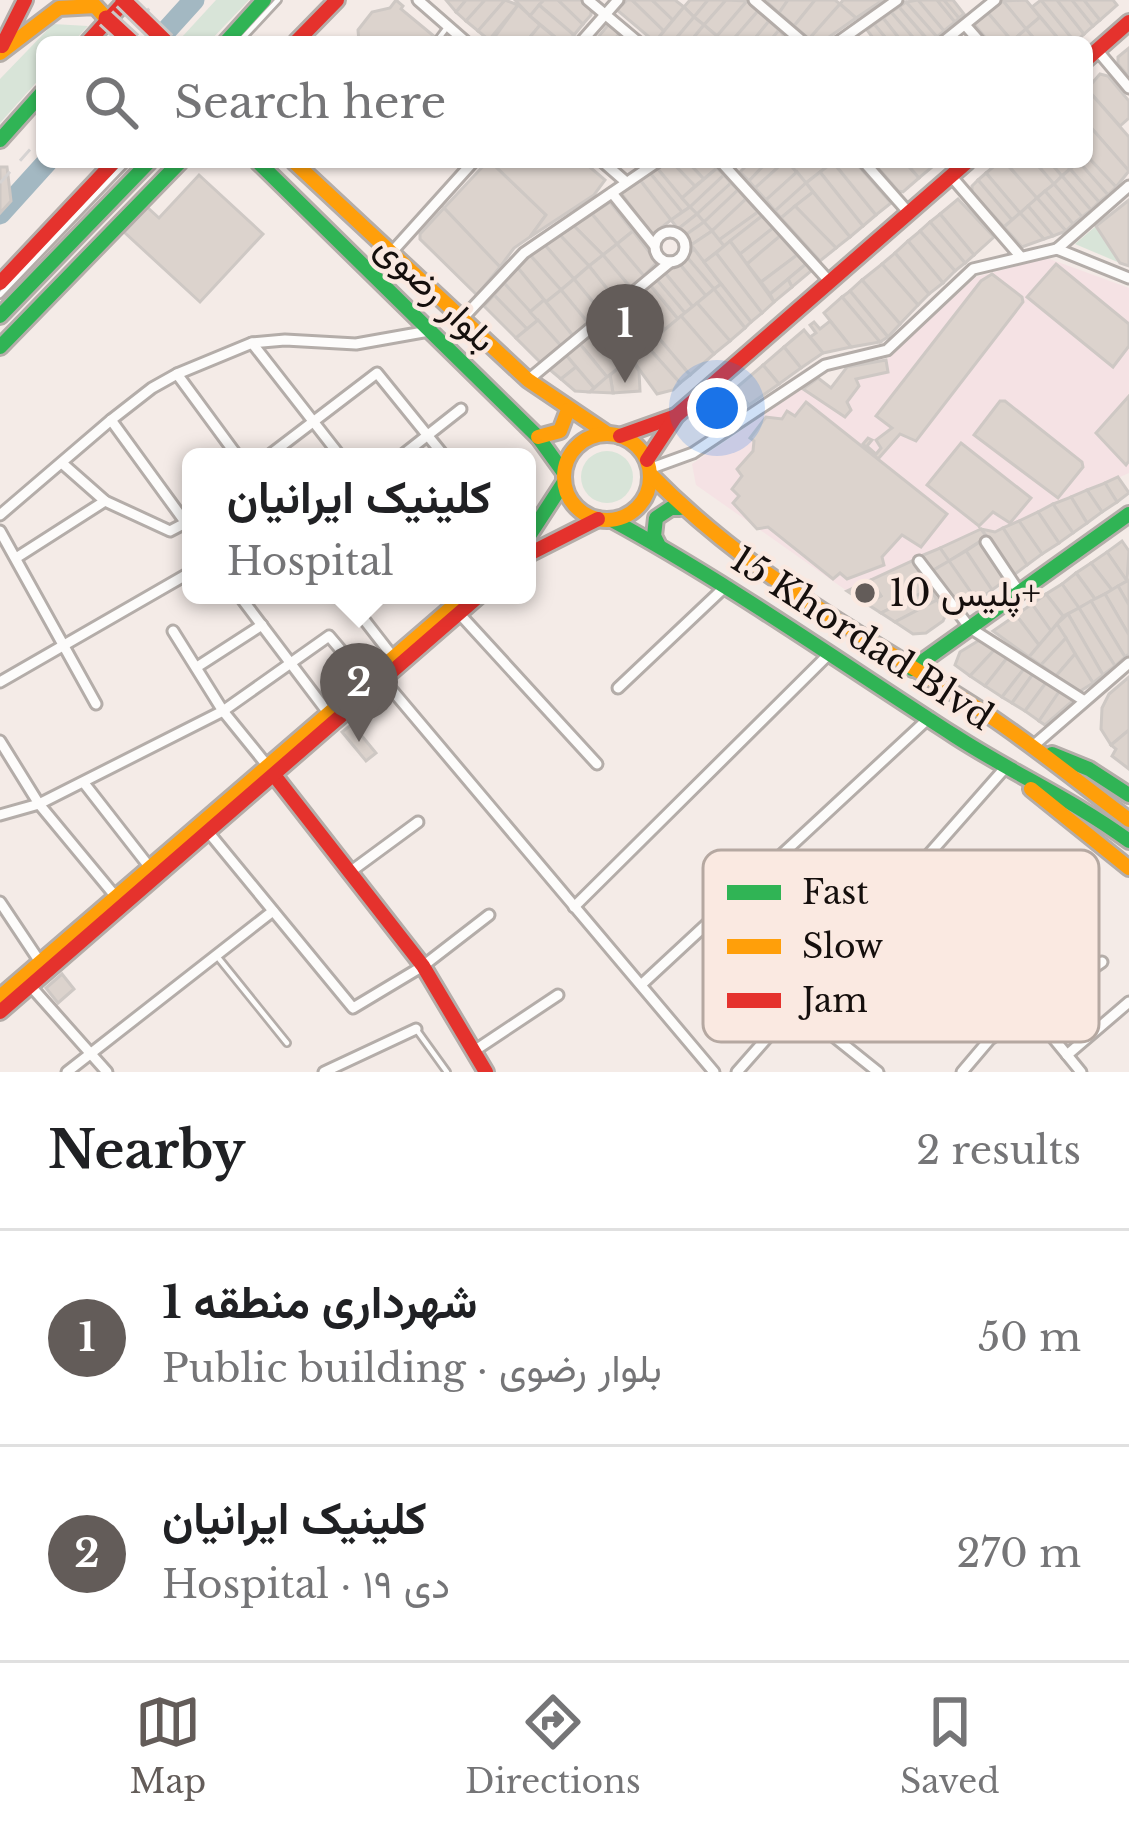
<!DOCTYPE html>
<meta charset="utf-8">
<style>
body{margin:0;font-family:"Libre Baskerville",Vazirmatn,serif;background:#f6f6f6;color:#202124}
.you{position:absolute;left:717px;top:408px;width:42px;height:42px;margin:-30px;border:9px solid #fff;border-radius:50%;background:#1a73e8;box-shadow:0 0 0 18px #1a73e833}
.badge{display:grid;place-items:center;width:78px;height:78px;border-radius:50%;background:#635c59;color:#fff;font-size:39px;font-weight:700}
.pin{position:absolute;translate:-50% -99px;filter:drop-shadow(0 3px 6px #0008)}
.pin::after{content:'';position:absolute;top:63px;width:42px;height:36px;background:inherit;clip-path:polygon(0 0,100% 0,50% 100%)}
.popup{position:absolute;left:182px;top:448px;width:354px;height:156px;box-sizing:border-box;display:grid;place-content:center;border-radius:18px;background:#fff;filter:drop-shadow(0 3px 9px #0005);font-size:39px;white-space:nowrap;color:#757577}
.popup b{font-size:45px;color:#202124}
.popup::after{content:'';position:absolute;left:50%;top:100%;margin-left:-24px;border:24px solid transparent;border-top-color:#fff}
.list{margin:0;padding:0;list-style:none}
h2{display:flex;justify-content:space-between;align-items:center;height:156px;margin:0;padding:0 48px;font-size:51px}
h2 small{font-size:39px;font-weight:400;color:#757577}
.list li{display:grid;grid-template-columns:78px 1fr auto;gap:36px;align-items:center;box-sizing:border-box;height:216px;padding:0 48px;border-top:3px solid #e0e0e0}
.list b{display:block;font-size:45px;white-space:nowrap}
.list p{margin:0;font-size:39px;white-space:nowrap;color:#757577}
.list em{font-size:39px;font-style:normal;color:#757577}
.icon{flex:none;width:66px;height:66px;fill:none;stroke:currentColor;stroke-width:2;stroke-linecap:round;stroke-linejoin:round}
.map{position:relative;flex:none;width:1129px;height:1072px;overflow:hidden}
.search{position:absolute;background:#fff;box-shadow:0 3px 9px #0004;left:36px;right:36px;top:36px;height:132px;display:flex;align-items:center;gap:30px;box-sizing:border-box;padding:0 42px;border-radius:18px;color:#757577;font-size:45px}
.sheet{height:588px;background:#fff}
nav{display:flex;justify-content:space-around;align-items:center;box-sizing:border-box;height:168px;border-top:3px solid #e0e0e0;background:#fff;font-size:33px;color:#757577}
nav a{display:grid;justify-items:center;gap:6px}
nav .on{color:#635c59}
.map>svg:first-child{display:block}
.education{fill:#f5e2e4}
.green{fill:#d8e4d8}
.lines{fill:none;stroke-linecap:round;stroke-linejoin:round}
.river{stroke:#a3b8c2;stroke-width:21}
.building{fill:#dcd3cd;stroke:#cec8c4;stroke-width:3}
.lane-casing{stroke:#b4ada9;stroke-width:10}
.street-casing{stroke:#b4ada9;stroke-width:15}
.fast-casing{stroke:#b4ada9;stroke-width:20}
.slow-casing{stroke:#b4ada9;stroke-width:20}
.jam-casing{stroke:#b4ada9;stroke-width:20}
.lane{stroke:#fdfcfb;stroke-width:4.5}
.street{stroke:#fdfcfb;stroke-width:9}
.fast{stroke:#30b455;stroke-width:14}
.slow{stroke:#ff9f0a;stroke-width:14}
.jam{stroke:#e5322d;stroke-width:14}
.rail{stroke:#d6d3d2;stroke-width:3;stroke-dasharray:15 15;stroke-linecap:butt}
.jam-bridge-casing{stroke:#ccc8c6;stroke-width:21;stroke-linecap:butt}
.jam-bridge{stroke:#e5322d;stroke-width:15}
.poi-dot{fill:#635c59;stroke:#fae9e1;stroke-width:4.5}
.labels{text-anchor:middle;dominant-baseline:central;stroke-width:9;stroke-linejoin:round;paint-order:stroke}
.street-label{font-size:36px;fill:#150f0d;stroke:#fae9e1}
.poi-label{font-size:36px;fill:#150f0d;stroke:#fae9e1;text-anchor:start}
.key{fill:#fae9e1;stroke:#b5a8a1;stroke-width:3}
.key-label{font-size:33px;fill:#150f0d}
</style>
<div class="map">
<svg width="1129" height="1072" viewBox="0 0 1129 1072">
<rect width="100%" height="100%" fill="#f4ebe7"/>
<path class="education" d="M1047,258L1129,288V473L995,532L981,529L847,591L696,485L692,464L818,378L831,388L847,367L886,360L976,277Z"/>
<g class="green">
<path d="M216,0H249L209,42H187L182,37Z"/>
<path d="M53,24L88,26L73,42H42V76L0,123V79Z"/>
<path d="M1096,226L1120,263L1075,244Z"/>
<circle cx="607" cy="477" r="26"/>
</g>
<g class="lines">
<g class="river">
<path d="M156,42L194,0"/>
<path d="M0,214L47,162"/>
</g>
</g>
<g class="building">
<path d="M396,0L403,6L401,9L435,37L431,42H359L358,30L372,12L390,8Z"/>
<path d="M446,0H466L456,12Z"/>
<path d="M466,0H485L466,21L456,12Z"/>
<path d="M485,0H505L478,31L466,21Z"/>
<path d="M505,0L518,5L489,40L478,31Z"/>
<path d="M515,0H544L530,16Z"/>
<path d="M544,0H558L583,24L574,35L539,5Z"/>
<path d="M558,0H581L591,10V15L583,24Z"/>
<path d="M627,0H632L664,31L655,42L617,10Z"/>
<path d="M632,0H652L673,20L664,31Z"/>
<path d="M652,0H675L684,7L673,20Z"/>
<path d="M690,0H708L694,17L684,7Z"/>
<path d="M708,0H726L704,25L694,17Z"/>
<path d="M726,0L747,1L717,36L704,25Z"/>
<path d="M765,0H788L779,13Z"/>
<path d="M788,0H815L794,26L779,13Z"/>
<path d="M815,0H835L840,4L809,39L794,26Z"/>
<path d="M843,0H883L856,18L840,4Z"/>
<path d="M918,0H937L955,22L944,31Z"/>
<path d="M918,0L944,31L937,37L906,2Z"/>
<path d="M937,0H944L959,18L955,22Z"/>
<path d="M944,0H953L964,14L959,18Z"/>
<path d="M1026,0L1040,17L1026,29L1003,1Z"/>
<path d="M1041,0L1075,42H1061L1032,7Z"/>
<path d="M1041,0H1057L1084,34L1075,42Z"/>
<path d="M1057,0H1072L1093,26L1084,34Z"/>
<path d="M1072,0H1084L1100,20L1093,26Z"/>
<path d="M1084,0H1113L1117,5L1100,20Z"/>
<path d="M747,1L758,11L731,42H724L717,36Z"/>
<path d="M1003,1L1026,29L1012,41L988,13Z"/>
<path d="M906,2L937,37L930,42L899,7Z"/>
<path d="M840,4L856,18L822,42H812L809,39Z"/>
<path d="M518,5L540,25L526,42H491Z"/>
<path d="M539,5L574,35L567,42H561L530,16Z"/>
<path d="M684,7L694,17L673,42H655Z"/>
<path d="M899,7L929,42H917L891,12Z"/>
<path d="M758,11L769,21L752,42H731Z"/>
<path d="M891,12L917,42H902L883,18Z"/>
<path d="M988,13L1012,41L1011,42H989L974,24Z"/>
<path d="M694,17L704,25L690,42H673Z"/>
<path d="M1040,17L1061,42H1037L1026,29Z"/>
<path d="M883,18L902,42H889L874,24Z"/>
<path d="M769,21L779,30L769,42H752Z"/>
<path d="M609,24L620,33L612,42H594Z"/>
<path d="M874,24L889,42H876L867,30Z"/>
<path d="M540,25L561,42H526Z"/>
<path d="M704,25L717,36L712,42H690Z"/>
<path d="M1026,29L1037,42H1013L1012,41Z"/>
<path d="M779,30L789,42H769Z"/>
<path d="M1129,48V77L1118,64V57Z"/>
<path d="M1100,74L1108,76L1129,101V118L1120,126L1087,89Z"/>
<path d="M1087,89L1129,137V171L1087,123Z"/>
<path d="M1087,123L1129,171L1116,187L1087,156Z"/>
<path d="M1087,156L1116,187L1108,195L1079,162H1087Z"/>
<path d="M487,162H491L546,215L530,237L514,248L500,267L444,208Z"/>
<path d="M491,162H584L605,180L594,195L530,237L546,215Z"/>
<path d="M667,162H672L695,186L682,198L657,168Z"/>
<path d="M672,162H688L704,179L695,186Z"/>
<path d="M688,162H712L717,168L704,179Z"/>
<path d="M750,162H767L749,181L740,172Z"/>
<path d="M767,162H784L755,188L749,181Z"/>
<path d="M784,162H789L797,172L766,200L755,188Z"/>
<path d="M799,162H833L806,183L793,168Z"/>
<path d="M833,162L876,215L863,226L820,172Z"/>
<path d="M833,162H855L891,203L876,215Z"/>
<path d="M873,162H905L919,178L903,192L898,191Z"/>
<path d="M905,162H936L937,163L919,178Z"/>
<path d="M999,162H1005L1037,198L1020,213L986,173Z"/>
<path d="M1005,162H1035L1054,184L1037,198Z"/>
<path d="M1035,162H1050L1062,176L1054,184Z"/>
<path d="M1050,162H1064L1070,169L1062,176Z"/>
<path d="M1079,162L1108,195L1099,202L1070,169Z"/>
<path d="M0,167H7L11,201L0,213Z"/>
<path d="M657,168L682,198L690,207L682,212L650,173Z"/>
<path d="M717,168L724,175L690,207L682,198Z"/>
<path d="M1070,169L1099,202L1091,210L1062,176Z"/>
<path d="M797,172L806,183L775,211L766,200Z"/>
<path d="M820,172L863,226L850,237L806,183Z"/>
<path d="M650,173L682,212L671,220L640,180Z"/>
<path d="M986,173L1020,213L1012,220L978,180Z"/>
<path d="M199,175L263,234L200,302L124,232L147,207L159,218Z"/>
<path d="M724,175L731,183L697,214L690,207Z"/>
<path d="M1062,176L1091,210L1082,217L1054,184Z"/>
<path d="M640,180L671,220L652,235L621,193Z"/>
<path d="M978,180L1012,220L1004,227L972,192V186Z"/>
<path d="M731,183L738,190L704,222L697,214Z"/>
<path d="M806,183L813,192L781,218L775,211Z"/>
<path d="M1054,184L1082,217L1073,224L1045,191Z"/>
<path d="M738,190L746,199L712,231L704,222Z"/>
<path d="M1045,191L1073,224L1066,231L1037,198Z"/>
<path d="M813,192L850,237L836,248L795,206Z"/>
<path d="M1037,198L1066,231L1053,236L1028,206Z"/>
<path d="M746,199L758,212L719,240L712,231Z"/>
<path d="M958,199L994,237L974,255L940,214Z"/>
<path d="M1129,200V266L1120,263L1096,226Z"/>
<path d="M610,202L633,231L617,244L592,214Z"/>
<path d="M795,206L836,248L820,261L781,218Z"/>
<path d="M1028,206L1053,236L1044,239L1020,213Z"/>
<path d="M690,207L697,214L678,229L671,220Z"/>
<path d="M444,208L500,267L477,295L420,239V234Z"/>
<path d="M758,212L762,216L724,246L719,240Z"/>
<path d="M1020,213L1044,239L1022,247L1004,227Z"/>
<path d="M592,214L617,244L603,255L574,226Z"/>
<path d="M697,214L704,222L684,236L678,229Z"/>
<path d="M940,214L974,255L965,263L930,222Z"/>
<path d="M762,216L773,228L740,254L730,241Z"/>
<path d="M704,222L712,231L691,245L684,236Z"/>
<path d="M930,222L965,263L955,271L920,231Z"/>
<path d="M574,226L603,255L589,266L560,235Z"/>
<path d="M773,228L780,236L747,264L740,254Z"/>
<path d="M633,231L657,262L644,276L617,244Z"/>
<path d="M712,231L724,246L704,262L691,245Z"/>
<path d="M920,231L955,271L943,283L908,241Z"/>
<path d="M560,235L589,266L574,279L545,245Z"/>
<path d="M780,236L797,255L761,282L747,264Z"/>
<path d="M730,241L774,302L762,313L716,253Z"/>
<path d="M908,241L943,283L929,294L895,253Z"/>
<path d="M617,244L644,276L631,288L603,255Z"/>
<path d="M545,245L574,279L561,290L530,255Z"/>
<path d="M694,249L721,284L714,289L686,256Z"/>
<path d="M716,253L762,313L751,322L704,262Z"/>
<path d="M895,253L929,294L918,305L882,264Z"/>
<path d="M530,255L561,290L546,302L518,268Z"/>
<path d="M603,255L631,288L616,300L589,266Z"/>
<path d="M797,255L806,264L770,294L761,282Z"/>
<path d="M686,256L714,289L706,296L678,262Z"/>
<path d="M678,262L706,296L693,307L665,273Z"/>
<path d="M806,264L811,271L792,287L788,279Z"/>
<path d="M882,264L918,305L900,324L862,280Z"/>
<path d="M1056,264L1129,324V346L1113,367L1027,297Z"/>
<path d="M589,266L616,300L602,313L574,279Z"/>
<path d="M518,268L544,300L530,312L504,283Z"/>
<path d="M665,273L693,307L685,313L657,280Z"/>
<path d="M992,274L1022,297L1023,302L916,441L900,434L878,459L863,444L868,438L872,440L867,446L876,454L881,448L876,440L892,428L876,416L981,281Z"/>
<path d="M574,279L602,313L589,324L561,290Z"/>
<path d="M788,279L792,287L774,302L770,294Z"/>
<path d="M657,280L685,313L678,319L650,285Z"/>
<path d="M862,280L900,324L888,337L850,291Z"/>
<path d="M504,283L538,320L527,329L494,295Z"/>
<path d="M721,284L751,322L745,328L714,289Z"/>
<path d="M650,285L678,319L665,330L637,296Z"/>
<path d="M714,289L745,328L730,341L697,303Z"/>
<path d="M561,290L589,324L574,337L546,302Z"/>
<path d="M850,291L888,337L880,342L842,297Z"/>
<path d="M494,295L527,329L516,338L484,306Z"/>
<path d="M637,296L665,330L649,343L623,308Z"/>
<path d="M842,297L880,342L851,347L824,313Z"/>
<path d="M544,300L574,337L562,347L530,312Z"/>
<path d="M697,303L730,341L714,354L681,316Z"/>
<path d="M623,308L649,343L636,353L609,319Z"/>
<path d="M681,316L714,354L690,375L657,336Z"/>
<path d="M609,319L636,353L631,358L599,328Z"/>
<path d="M538,320L562,347L542,364L516,338Z"/>
<path d="M830,321L851,347L823,353L810,337L816,333L810,325L814,322L820,329Z"/>
<path d="M599,328L631,358L620,367L593,333Z"/>
<path d="M804,330L823,353L801,368L784,347Z"/>
<path d="M593,333L620,367L607,377L580,344Z"/>
<path d="M657,336L690,375L680,383L646,345Z"/>
<path d="M580,344L607,377L594,388L566,355Z"/>
<path d="M646,345L680,383L673,390L657,394L631,358Z"/>
<path d="M784,347L801,368L779,384L763,365Z"/>
<path d="M566,355L576,367L561,379L549,369Z"/>
<path d="M631,358L639,371L640,391L613,393L610,375Z"/>
<path d="M886,360L888,372L856,379L859,386L847,402L851,410L845,417L803,389L818,378L831,388L847,367Z"/>
<path d="M763,365L779,384L749,405L735,389Z"/>
<path d="M576,367L594,388L590,392L575,391L561,379Z"/>
<path d="M610,375L613,393L590,392L607,377Z"/>
<path d="M735,389L749,405L735,414L722,400Z"/>
<path d="M1129,396V461L1126,465L1096,433Z"/>
<path d="M722,400L735,414L714,429L703,416Z"/>
<path d="M1000,401H1005L1082,462L1083,467L1058,498L974,435Z"/>
<path d="M806,402L947,514L921,547L902,535L882,557L884,565L847,579L840,573L833,579L768,527L757,529L733,503L739,496L732,489L742,476L737,469L753,451L754,441L750,438L766,417L782,419L787,411L795,416Z"/>
<path d="M961,443L1031,498L1010,523L993,512L979,526L927,485Z"/>
<path d="M1118,477L1129,493L1117,502L1105,483Z"/>
<path d="M1105,483L1117,502L1102,512L1087,490Z"/>
<path d="M1087,490L1102,512L1087,523L1071,497Z"/>
<path d="M1071,497L1087,523L1073,533L1053,504Z"/>
<path d="M1053,504L1073,533L1059,543L1038,512Z"/>
<path d="M1038,512L1059,543L1042,554L1019,521Z"/>
<path d="M1019,521L1042,554L1027,565L1003,528Z"/>
<path d="M1003,528L1027,565L1014,575L981,529L995,532Z"/>
<path d="M981,529L987,537L949,561L940,548Z"/>
<path d="M981,541L1006,580L992,590L966,551Z"/>
<path d="M1122,541L1129,551L1127,581L1107,552Z"/>
<path d="M940,548L949,561L932,571L921,556Z"/>
<path d="M966,551L992,590L977,601L949,561Z"/>
<path d="M1107,552L1127,581L1112,590L1091,563Z"/>
<path d="M912,561L930,589L881,613L867,604L881,596L871,580Z"/>
<path d="M949,561L977,601L961,612L932,571Z"/>
<path d="M1091,563L1112,590L1095,599L1076,573Z"/>
<path d="M1076,573L1095,599L1079,608L1062,584Z"/>
<path d="M871,580L881,596L867,604L847,591Z"/>
<path d="M1129,580V605L1118,586Z"/>
<path d="M1062,584L1079,608L1063,616L1046,594Z"/>
<path d="M1118,586L1129,605V635L1105,594Z"/>
<path d="M930,589L937,600L895,622L881,613Z"/>
<path d="M1046,594L1063,616L1051,631L1032,604Z"/>
<path d="M1105,594L1129,635V654L1125,657L1091,601Z"/>
<path d="M937,600L946,614L943,621L926,633L913,634L895,622Z"/>
<path d="M1091,601L1125,657L1115,666L1079,608Z"/>
<path d="M1032,604L1051,631L1039,645L1016,615Z"/>
<path d="M1079,608L1115,666L1103,675L1068,614Z"/>
<path d="M1068,614L1103,675L1093,683L1057,624Z"/>
<path d="M1016,615L1039,645L1029,657L993,631Z"/>
<path d="M1057,624L1066,638L1041,665L1029,657Z"/>
<path d="M986,636L999,645L970,676L955,665L960,652Z"/>
<path d="M1066,638L1075,654L1056,676L1041,665Z"/>
<path d="M999,645L1011,653L985,686L970,676Z"/>
<path d="M1011,653L1027,665L1002,697L985,686Z"/>
<path d="M1075,654L1093,683L1079,692L1056,676Z"/>
<path d="M1027,665L1035,671L1012,703L1002,697Z"/>
<path d="M1035,671L1048,680L1025,711L1012,703Z"/>
<path d="M1129,677V730L1111,745L1101,729L1102,708L1109,694Z"/>
<path d="M1048,680L1061,689L1039,721L1025,711Z"/>
<path d="M1061,689L1075,699L1045,725L1039,721Z"/>
<path d="M352,724L376,753L366,761L342,732Z"/>
<path d="M1129,730V769L1112,756L1116,749L1111,745Z"/>
<path d="M62,974L74,989L58,1003L46,988Z"/>
</g>
<g class="lines">
<g class="lane-casing">
<g id="lane">
<path d="M239,42L278,0"/>
<path d="M436,42L448,26"/>
<path d="M0,295L127,162"/>
<path d="M216,955L287,1043"/>
<path d="M416,1029L447,1072"/>
</g>
</g>
<g class="street-casing">
<g id="street">
<path d="M418,0L466,42"/>
<path d="M588,0L638,42"/>
<path d="M754,0L803,42"/>
<path d="M965,25L980,42"/>
<path d="M581,42L618,0"/>
<path d="M838,42L897,0"/>
<path d="M943,42L995,0"/>
<path d="M1097,50L1129,88"/>
<path d="M603,162L626,182"/>
<path d="M721,162L830,282"/>
<path d="M864,162L909,213"/>
<path d="M951,176L1020,256"/>
<path d="M612,193L654,245"/>
<circle cx="670" cy="247" r="15"/>
<path d="M1057,249L1129,186"/>
<path d="M1057,249L1129,278"/>
<path d="M391,253L473,162"/>
<path d="M462,319L524,253L657,162"/>
<path d="M252,343L341,457"/>
<path d="M177,374L238,457"/>
<path d="M528,380L670,262"/>
<path d="M111,420L191,530"/>
<path d="M267,457L377,373L445,457"/>
<path d="M400,457L461,409"/>
<path d="M63,464L105,501L170,531L191,520"/>
<path d="M649,469L693,453L825,365L887,350L973,269L1057,249"/>
<path d="M0,515L111,420L152,388L177,374L252,343L285,340L356,344L429,331"/>
<path d="M0,531L96,704"/>
<path d="M986,542L1020,593"/>
<path d="M16,558L105,501"/>
<path d="M919,561L970,628L1083,700"/>
<path d="M239,595L332,718"/>
<path d="M345,595L397,662"/>
<path d="M456,610L597,764"/>
<path d="M173,631L223,711L270,769"/>
<path d="M197,667L262,625"/>
<path d="M381,677L714,1072"/>
<path d="M0,682L191,572"/>
<path d="M618,688L727,585"/>
<path d="M0,741L39,804L116,897"/>
<path d="M1033,746L1129,663"/>
<path d="M84,783L151,869"/>
<path d="M0,815L39,804L223,711L329,636L351,662"/>
<path d="M205,828L353,1008L423,966L489,915"/>
<path d="M916,870L1081,1072"/>
<path d="M350,872L418,822"/>
<path d="M0,902L40,962"/>
<path d="M785,906L841,957"/>
<path d="M574,907L830,653"/>
<path d="M980,948L1049,894"/>
<path d="M27,982L107,1072"/>
<path d="M641,985L930,717"/>
<path d="M899,987L962,927"/>
<path d="M797,1007L878,1072"/>
<path d="M474,1051L558,995"/>
<path d="M1067,1055L1129,1002"/>
<path d="M67,1072L273,911"/>
<path d="M324,1072L416,1029"/>
<path d="M737,1072L1005,768"/>
<path d="M962,1072L990,1039L1102,962"/>
</g>
</g>
<g class="fast-casing">
<g id="fast">
<path d="M226,42L264,0"/>
<path d="M0,140L42,93"/>
<path d="M258,162L538,437L564,473"/>
<path d="M0,316L149,162"/>
<path d="M0,347L180,162"/>
<path d="M612,520C731,585 841,663 955,736C1012,773 1075,801 1129,841"/>
<path d="M527,539L564,482"/>
<path d="M658,544L654,536L656,518L671,508H680"/>
<path d="M912,669L1129,514"/>
<path d="M1052,754L1089,769L1129,795"/>
</g>
</g>
<g class="slow-casing">
<g id="slow">
<path d="M0,53L59,8L95,6L106,18"/>
<path d="M294,162L528,380L608,434"/>
<circle cx="607" cy="477" r="43"/>
<path d="M538,437L560,431L568,410"/>
<path d="M650,474C753,579 867,636 988,715C1037,748 1082,785 1129,820"/>
<path d="M1031,789L1129,868"/>
<path d="M0,997L466,595"/>
</g>
</g>
<g class="jam-casing">
<g id="jam">
<path d="M88,42L126,0"/>
<path d="M296,42L337,0"/>
<path d="M2,46L25,0"/>
<path d="M1087,59L1129,22"/>
<path d="M0,283L114,162"/>
<path d="M620,436L676,416"/>
<path d="M647,460L676,416L967,162"/>
<path d="M527,555L598,519"/>
<path d="M274,775L423,966L486,1072"/>
<path d="M0,1012L480,595"/>
</g>
</g>
<use href="#lane" class="lane"/>
<use href="#street" class="street"/>
<use href="#fast" class="fast"/>
<use href="#slow" class="slow"/>
<use href="#jam" class="jam"/>
<g class="rail">
<path d="M119,42L157,0"/>
<path d="M0,183L42,136"/>
</g>
<g class="jam-bridge-casing">
<g id="jam-bridge">
<path d="M123,0L166,42"/>
<path d="M106,18L132,42"/>
</g>
</g>
<use href="#jam-bridge" class="jam-bridge"/>
</g>
<circle class="poi-dot" cx="865" cy="593" r="12"/>
<g class="labels">
<g class="street-label">
<text transform="translate(436 293) rotate(44)">بلوار رضوی</text>
<text transform="translate(862 638) rotate(33)">15 Khordad Blvd</text>
</g>
<g class="poi-label">
<text x="889" y="593">پلیس 10+</text>
</g>
</g>
<rect x="703" y="850" width="396" height="192" rx="18" class="key"/>
<rect x="727" y="885" width="54" height="15" fill="#30b455"/>
<rect x="727" y="939" width="54" height="15" fill="#ff9f0a"/>
<rect x="727" y="993" width="54" height="15" fill="#e5322d"/>
<g class="key-label">
<text x="802" y="904">Fast</text>
<text x="802" y="958">Slow</text>
<text x="802" y="1012">Jam</text>
</g>
</svg>
<div class="you"></div>
<div class="pin badge" style="left:625px;top:383px">1</div>
<div class="pin badge" style="left:359px;top:742px">2</div>
<div class="popup"><b>کلینیک ایرانیان</b>Hospital</div>
<div class="search"><svg class="icon" aria-label="search" viewBox="0 0 24 24"><circle cx="10" cy="10" r="6"/><path d="M15 15l6 6"/></svg>Search here</div>
</div>
<section class="sheet">
<h2>Nearby<small>2 results</small></h2>
<ul class="list">
<li><span class="badge">1</span><div><b>شهرداری منطقه 1</b><p>Public building · بلوار رضوی</p></div><em>50 m</em></li>
<li><span class="badge">2</span><div><b>کلینیک ایرانیان</b><p>Hospital · ۱۹ دی</p></div><em>270 m</em></li>
</ul>
</section>
<nav>
<a class="on"><svg class="icon" aria-label="map" viewBox="0 0 24 24"><path d="M3 6l6-2 6 2 6-2v14l-6 2-6-2-6 2zM9 4v14M15 6v14"/></svg>Map</a>
<a><svg class="icon" aria-label="directions" viewBox="0 0 24 24"><path d="M12 3l9 9-9 9-9-9zM9 14v-3h6M13 9l2 2-2 2"/></svg>Directions</a>
<a><svg class="icon" aria-label="saved" viewBox="0 0 24 24"><path d="M7 4h10v16l-5-4-5 4z"/></svg>Saved</a>
</nav>
